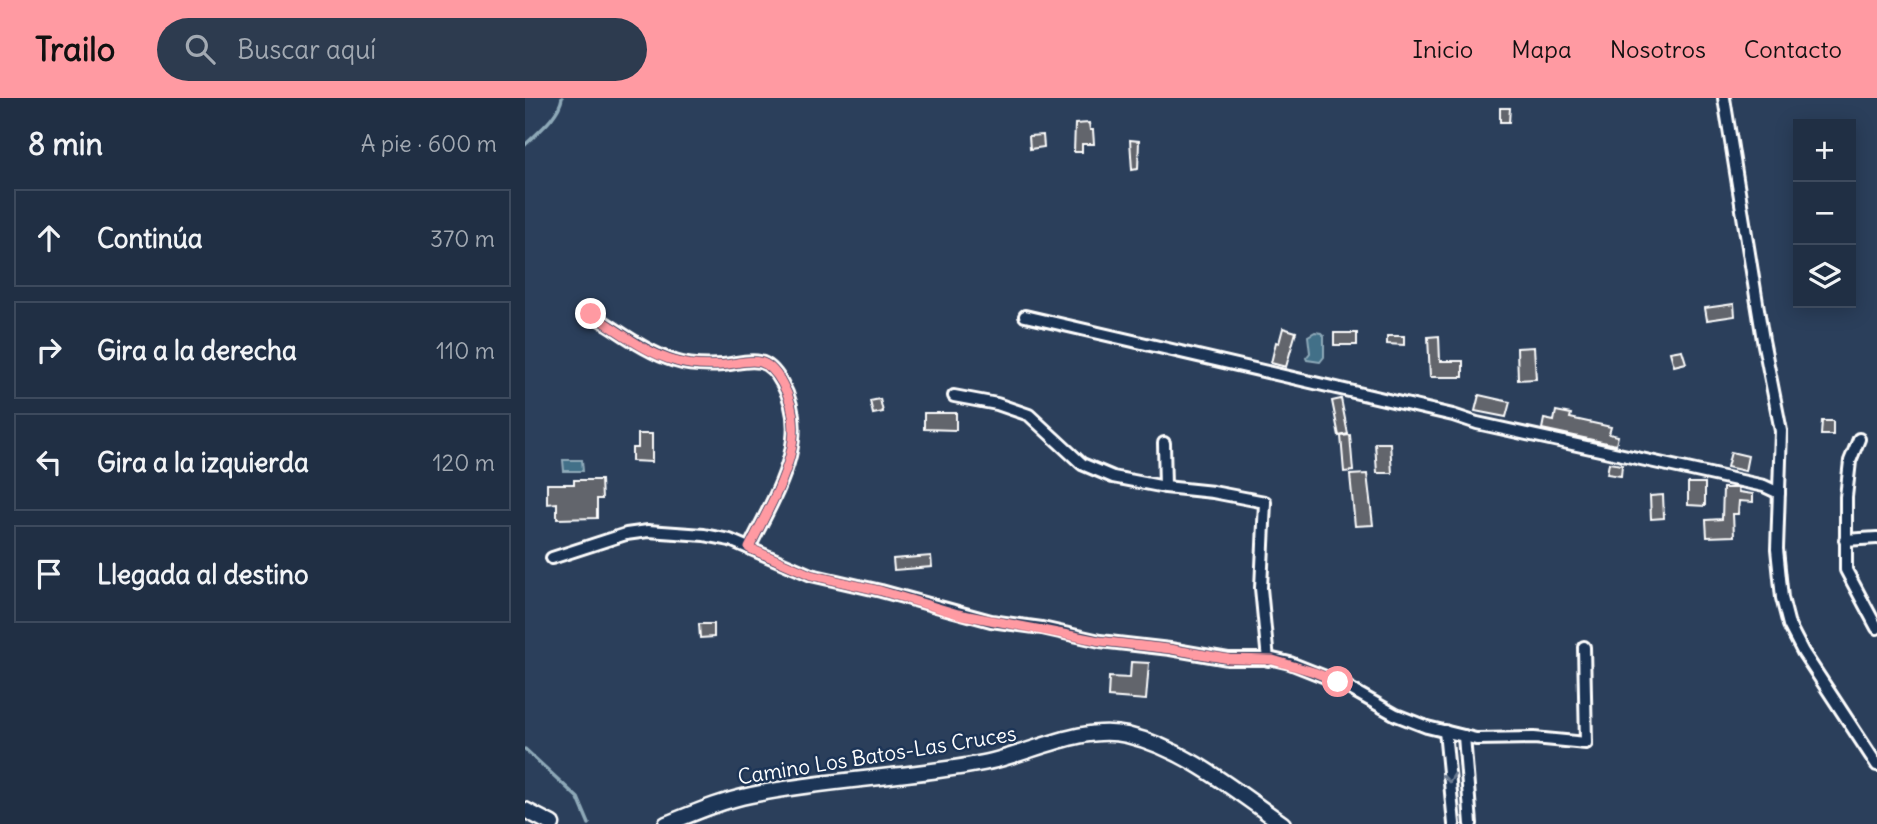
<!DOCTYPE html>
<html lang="es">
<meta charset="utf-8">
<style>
body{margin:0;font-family:Delius,sans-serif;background:#2d3b4f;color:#f1f3f6}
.controls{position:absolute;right:21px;top:21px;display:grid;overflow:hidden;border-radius:0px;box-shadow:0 4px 18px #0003}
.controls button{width:63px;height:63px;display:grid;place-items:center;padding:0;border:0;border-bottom:2px solid #3d4a5d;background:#202f44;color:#f1f3f6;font:35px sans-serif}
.stop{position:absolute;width:21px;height:21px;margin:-16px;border:5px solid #ff9aa2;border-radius:50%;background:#fff}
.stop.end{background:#ff9aa2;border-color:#fff;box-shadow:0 2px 7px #0008}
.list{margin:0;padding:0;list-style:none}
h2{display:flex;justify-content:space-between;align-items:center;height:91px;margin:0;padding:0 28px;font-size:30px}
h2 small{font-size:23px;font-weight:400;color:#a2a9b2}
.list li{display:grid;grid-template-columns:46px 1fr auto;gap:21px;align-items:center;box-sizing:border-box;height:98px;margin:0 14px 14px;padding:0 14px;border:2px solid #3d4a5d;border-radius:0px}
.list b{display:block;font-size:26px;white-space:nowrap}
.list em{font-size:23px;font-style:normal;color:#a2a9b2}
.icon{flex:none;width:38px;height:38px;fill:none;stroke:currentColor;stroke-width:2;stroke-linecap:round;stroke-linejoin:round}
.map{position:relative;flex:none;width:1352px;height:726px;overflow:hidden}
header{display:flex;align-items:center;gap:42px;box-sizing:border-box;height:98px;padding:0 35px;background:#ff9aa2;color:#111}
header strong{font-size:33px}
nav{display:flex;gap:38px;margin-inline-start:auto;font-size:24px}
.search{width:490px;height:63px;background:#2d3b4f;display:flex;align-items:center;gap:18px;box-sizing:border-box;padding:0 24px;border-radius:38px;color:#a2a9b2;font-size:26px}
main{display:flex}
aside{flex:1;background:#202f44}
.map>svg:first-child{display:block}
.water{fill:#436f88;stroke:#8ea9b8;stroke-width:2}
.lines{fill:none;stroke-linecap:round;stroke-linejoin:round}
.stream{stroke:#8ea9b8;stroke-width:3.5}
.building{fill:#62656c;stroke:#fff;stroke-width:2}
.minor-casing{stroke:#fff;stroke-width:16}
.tertiary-casing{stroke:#fff;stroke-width:19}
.minor{stroke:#1d3557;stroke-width:10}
.tertiary{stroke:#1d3557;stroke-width:14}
.oneway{stroke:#6c7c92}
.route{stroke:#ff9aa2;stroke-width:9}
.labels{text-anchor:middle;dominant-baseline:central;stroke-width:5;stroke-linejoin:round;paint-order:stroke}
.street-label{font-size:21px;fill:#fff;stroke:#1d3557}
</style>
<header>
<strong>Trailo</strong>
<div class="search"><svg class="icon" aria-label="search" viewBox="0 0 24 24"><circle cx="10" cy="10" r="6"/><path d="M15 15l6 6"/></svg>Buscar aquí</div>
<nav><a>Inicio</a><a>Mapa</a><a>Nosotros</a><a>Contacto</a></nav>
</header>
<main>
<aside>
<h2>8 min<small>A pie · 600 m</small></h2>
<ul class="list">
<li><svg class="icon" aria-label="ahead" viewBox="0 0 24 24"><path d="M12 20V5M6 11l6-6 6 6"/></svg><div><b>Continúa</b></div><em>370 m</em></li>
<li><svg class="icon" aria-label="right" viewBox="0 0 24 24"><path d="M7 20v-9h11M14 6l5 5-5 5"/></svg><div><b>Gira a la derecha</b></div><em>110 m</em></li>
<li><svg class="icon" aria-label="left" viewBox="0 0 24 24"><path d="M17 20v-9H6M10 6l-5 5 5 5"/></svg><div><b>Gira a la izquierda</b></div><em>120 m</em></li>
<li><svg class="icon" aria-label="arrive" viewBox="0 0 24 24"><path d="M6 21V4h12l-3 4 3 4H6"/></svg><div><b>Llegada al destino</b></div></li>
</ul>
</aside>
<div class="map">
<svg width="1352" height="726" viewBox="0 0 1352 726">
<rect width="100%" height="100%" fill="#2b3f5b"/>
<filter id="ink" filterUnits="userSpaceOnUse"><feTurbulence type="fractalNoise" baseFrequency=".0143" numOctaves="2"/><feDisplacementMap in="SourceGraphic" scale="14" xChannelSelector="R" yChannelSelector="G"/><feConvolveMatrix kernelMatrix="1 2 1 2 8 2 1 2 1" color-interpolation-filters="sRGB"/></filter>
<g filter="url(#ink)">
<g class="water">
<path d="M790,234L796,235L799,238V259L795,264L782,262L781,260L785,255L783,238Z"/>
<path d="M38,362H57L58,373H39Z"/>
</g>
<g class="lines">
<g class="stream">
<path d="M0,47C13,34 34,18 37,0"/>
<path d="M0,651L53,700L64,726"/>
</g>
</g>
<g class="building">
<path d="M975,10H985L984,24H975Z"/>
<path d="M564,25L565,32H568L569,46H557V54H549L550,26Z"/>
<path d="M518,37L519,49L505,51L504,38Z"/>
<path d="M605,42L614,43L613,71L607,72Z"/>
<path d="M1209,206L1210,218L1182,222L1180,210Z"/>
<path d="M758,230L771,234L761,269L746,265L751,244L754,245Z"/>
<rect x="809" y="235" width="23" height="12"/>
<path d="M862,238H879V247L862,246Z"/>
<path d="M914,238L915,263H938V279H905L903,239Z"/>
<path d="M1009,249L1011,281L993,282L992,250Z"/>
<path d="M1157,252L1161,265L1149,268L1145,254Z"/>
<path d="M954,297L985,304L981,319L950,313Z"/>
<path d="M355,301L358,314L348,316L345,303Z"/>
<path d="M816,301L823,336L814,338L807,303Z"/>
<path d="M1031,313L1046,316L1045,320L1086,329L1084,336L1093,338L1091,347L1017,331L1019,321L1029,323Z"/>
<path d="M399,315H431V332L399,331Z"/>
<path d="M1297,323H1308V337H1296Z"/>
<path d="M113,336H127V364L107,363V350H113Z"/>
<path d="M825,337L828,373L819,374L816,338Z"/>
<path d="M850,345H865L867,375H852Z"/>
<path d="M1206,354L1223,358L1220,373L1202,369Z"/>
<path d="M1084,365L1097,367L1096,378L1082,376Z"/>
<path d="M842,376L848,427L830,428L825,377Z"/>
<path d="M49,382H76L77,401H72V420L32,421V405L22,406V386H49Z"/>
<path d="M1163,385H1180V408L1163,407Z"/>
<path d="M1198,390H1213L1214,394L1228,396V404L1214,403L1213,416H1208L1209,438L1182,439L1181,422L1197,421Z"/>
<path d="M1138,397L1139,420L1126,421L1125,398Z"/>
<path d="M406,458L407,469L369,472L368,461Z"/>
<path d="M174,526H189V539L175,540Z"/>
<path d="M606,564L624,565L621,602L583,599L584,579L605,580Z"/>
</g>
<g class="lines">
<g class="minor-casing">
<g id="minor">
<path d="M1199,0L1238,242L1256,333L1252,451L1257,500L1264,527L1278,554L1352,667"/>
<path d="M66,216C93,232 120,254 150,263C165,268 183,268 198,267C210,266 223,261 235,264C245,266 252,276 257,285C289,341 248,400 224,450"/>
<path d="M500,218L928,317L952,325L1239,388L1254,395"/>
<path d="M429,298L472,306L504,317L557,366L588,379L640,389L688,394L740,404L736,490L743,562"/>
<path d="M1334,341L1325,363L1321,399V472L1352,530"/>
<path d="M639,345L640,389"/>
<path d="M1320,442L1352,440"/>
<path d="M27,460L101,436L123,433L179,437L205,442L286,477L356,493L466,523L517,530L575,543L645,551L703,561H748L765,565L813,584L871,617L902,629L951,641L1009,640L1061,645L1059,549"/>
<path d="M920,633L929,726"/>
<path d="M939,638L946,726"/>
</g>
</g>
<g class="tertiary-casing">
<g id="tertiary">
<path d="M0,712L27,726"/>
<path d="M141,726C169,715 196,703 226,697C302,681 381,680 458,665C502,657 557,626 602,637C661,651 709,692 758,726"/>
</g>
</g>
<use href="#minor" class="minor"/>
<use href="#tertiary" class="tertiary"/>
</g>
<defs><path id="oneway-chevron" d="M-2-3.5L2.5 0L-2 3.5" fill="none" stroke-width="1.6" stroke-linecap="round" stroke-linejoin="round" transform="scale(1.75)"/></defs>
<use class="oneway" href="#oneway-chevron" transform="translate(924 680) rotate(84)"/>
</g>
<g class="lines" filter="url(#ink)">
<path class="route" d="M66,216C93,232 120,255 150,263C165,268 183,268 198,267C210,266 223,261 235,264C245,266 252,276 257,285C289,341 248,400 224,450L286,477L356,493L433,516L575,543L645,551L704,561L748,562L789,574L813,584"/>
</g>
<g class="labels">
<g class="street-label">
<text transform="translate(352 657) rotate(-9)">Camino Los Batos-Las Cruces</text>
</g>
</g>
</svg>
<div class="controls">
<button>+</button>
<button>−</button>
<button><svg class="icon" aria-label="layers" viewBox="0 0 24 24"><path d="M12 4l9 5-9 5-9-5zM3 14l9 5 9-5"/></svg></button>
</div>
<div class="stop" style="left:813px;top:584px"></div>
<div class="stop end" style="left:66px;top:216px"></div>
</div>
</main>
